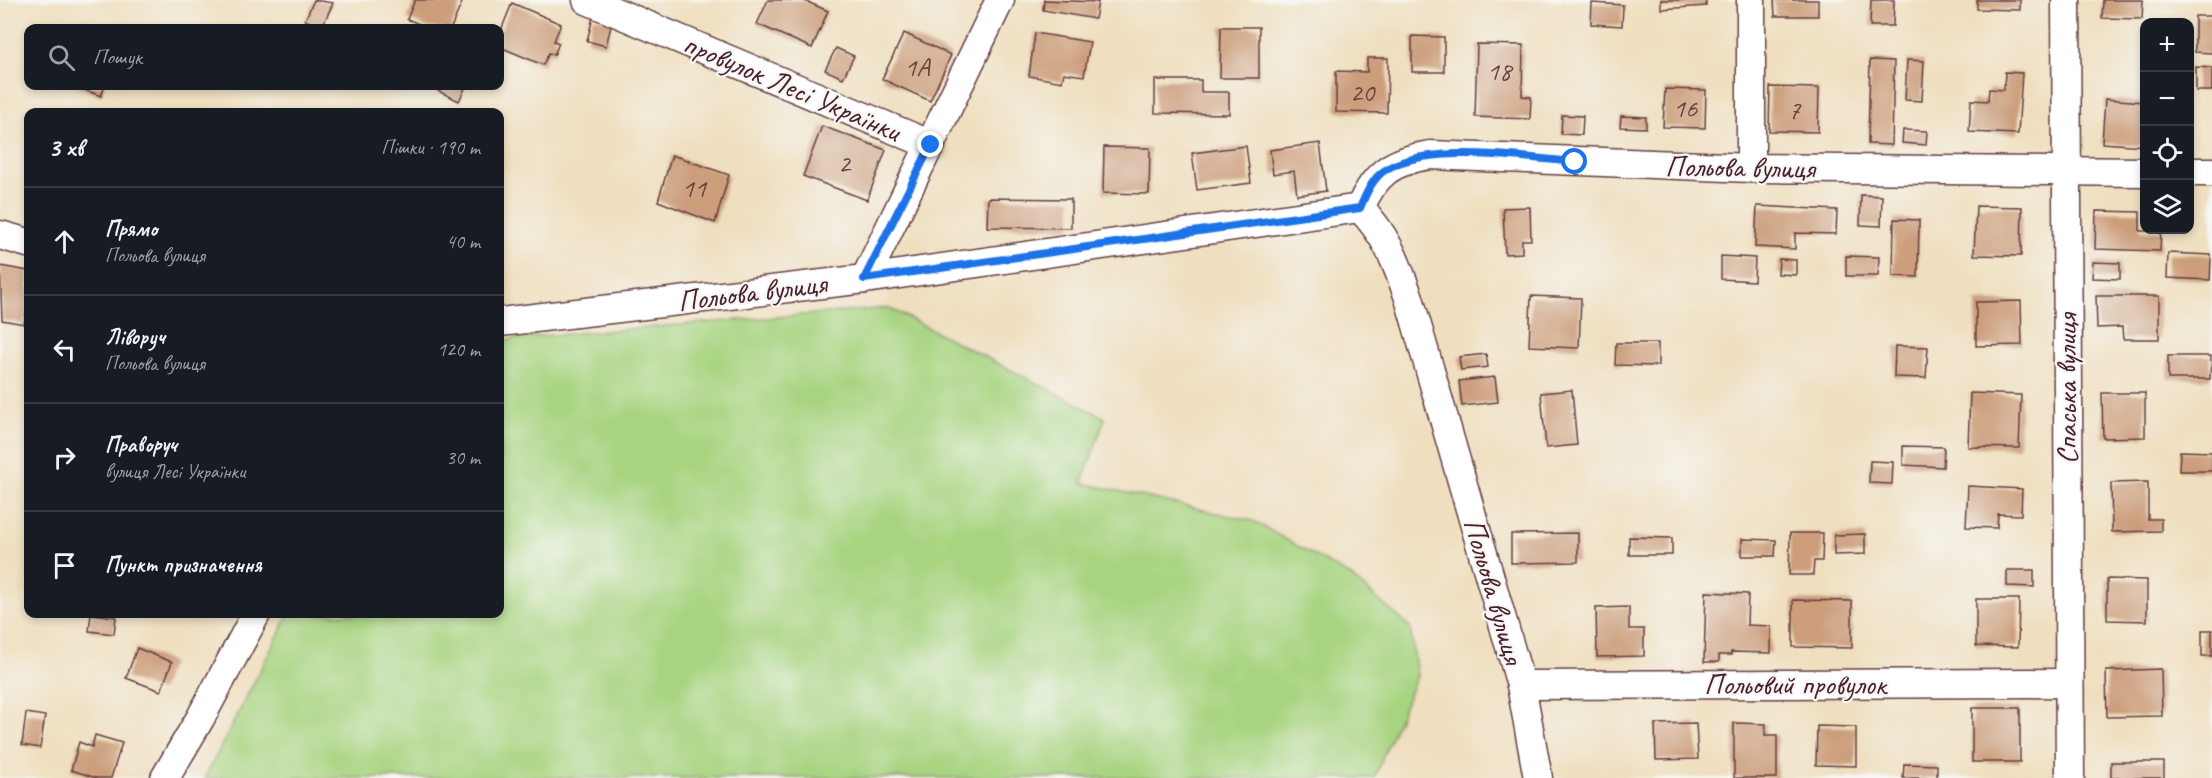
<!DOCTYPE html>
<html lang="uk">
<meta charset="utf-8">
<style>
body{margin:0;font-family:Caveat,sans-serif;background:#20242c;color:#f1f3f6}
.controls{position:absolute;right:18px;top:18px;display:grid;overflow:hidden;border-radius:12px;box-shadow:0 3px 9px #0003}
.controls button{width:54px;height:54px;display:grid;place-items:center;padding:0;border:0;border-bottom:2px solid #363941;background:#171b24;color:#f1f3f6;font:30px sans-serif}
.stop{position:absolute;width:18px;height:18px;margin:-14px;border:4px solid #1a73e8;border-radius:50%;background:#fff}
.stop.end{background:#1a73e8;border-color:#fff;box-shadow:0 2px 6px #0008}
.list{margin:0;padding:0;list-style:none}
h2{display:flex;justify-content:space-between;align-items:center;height:78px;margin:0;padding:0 24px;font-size:26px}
h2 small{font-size:20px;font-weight:400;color:#9ea1a6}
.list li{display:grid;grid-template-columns:39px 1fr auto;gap:18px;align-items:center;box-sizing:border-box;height:108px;padding:0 24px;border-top:2px solid #363941}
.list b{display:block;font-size:22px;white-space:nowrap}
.list p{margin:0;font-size:20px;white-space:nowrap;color:#9ea1a6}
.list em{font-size:20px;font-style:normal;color:#9ea1a6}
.icon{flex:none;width:33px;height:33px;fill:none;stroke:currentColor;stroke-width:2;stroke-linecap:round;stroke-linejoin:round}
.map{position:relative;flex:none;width:2212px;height:778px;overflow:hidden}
.search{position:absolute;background:#171b24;box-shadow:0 3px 9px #0003;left:24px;top:24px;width:480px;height:66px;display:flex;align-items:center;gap:15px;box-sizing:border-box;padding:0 21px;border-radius:12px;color:#9ea1a6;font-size:22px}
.panel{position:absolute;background:#171b24;box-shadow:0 3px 9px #0003;left:24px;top:108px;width:480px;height:510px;border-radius:12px}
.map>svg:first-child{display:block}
.green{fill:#a7d480;stroke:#787a56;stroke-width:1.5}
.building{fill:#cc9e7b}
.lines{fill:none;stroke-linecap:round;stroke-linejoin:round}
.street-casing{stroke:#633c41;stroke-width:31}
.street{stroke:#fff;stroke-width:28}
.route{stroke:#1a73e8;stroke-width:8}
.labels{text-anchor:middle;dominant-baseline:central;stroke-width:4.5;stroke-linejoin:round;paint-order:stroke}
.number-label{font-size:27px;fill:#6a3f3f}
.street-label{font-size:30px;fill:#4a1f2b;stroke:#f6f6f2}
</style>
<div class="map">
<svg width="2212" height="778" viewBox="0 0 2212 778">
<rect width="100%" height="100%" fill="#f6f6f2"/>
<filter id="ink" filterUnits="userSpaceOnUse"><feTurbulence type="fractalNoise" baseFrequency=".0167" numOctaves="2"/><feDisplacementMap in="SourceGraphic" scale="12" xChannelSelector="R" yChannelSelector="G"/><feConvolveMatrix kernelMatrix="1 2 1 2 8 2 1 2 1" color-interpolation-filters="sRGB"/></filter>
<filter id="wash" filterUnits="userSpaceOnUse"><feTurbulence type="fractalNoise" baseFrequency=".008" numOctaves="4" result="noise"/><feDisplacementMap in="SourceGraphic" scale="24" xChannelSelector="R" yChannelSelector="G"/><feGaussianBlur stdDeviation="1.35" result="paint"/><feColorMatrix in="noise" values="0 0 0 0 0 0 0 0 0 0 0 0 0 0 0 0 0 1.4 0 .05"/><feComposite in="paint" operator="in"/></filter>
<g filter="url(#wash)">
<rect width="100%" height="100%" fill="#efdfbf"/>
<path class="green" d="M889,308L1105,418L1082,483L1253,521L1349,575L1410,627L1417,676L1374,778H205L289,614H500V342L518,338Z"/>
<g id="blocks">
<g class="building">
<path d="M314,0L333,3L322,27L305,20Z"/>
<path d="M415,0H463L451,28H429L407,19Z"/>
<path d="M768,0H803L828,11L812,48L757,24Z"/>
<path d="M1044,0L1098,2L1095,19L1043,10Z"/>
<path d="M1661,0H1706V6L1661,9Z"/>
<path d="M1774,0H1818V16H1775Z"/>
<path d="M1871,0H1894L1893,26H1870Z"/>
<path d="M1977,0H2020V10L1977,9Z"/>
<path d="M2103,0H2143L2142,19L2102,18Z"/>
<path d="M512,3L561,24L554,41L559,43L554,55L549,53L543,65L500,47V33Z"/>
<path d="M1592,3L1623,5L1622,26L1591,24Z"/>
<path d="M2195,16H2212V53L2195,52Z"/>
<path d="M593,17L612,22L606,46L587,41Z"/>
<path d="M1221,27H1259V78H1220Z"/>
<path d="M904,33L951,55L930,101L882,79Z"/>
<path d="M1035,33L1090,42L1084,76L1064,73L1062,82L1029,76Z"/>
<path d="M1412,36L1444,37V72H1412Z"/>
<path d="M1477,44L1523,45L1522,96L1531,97L1530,119L1475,117Z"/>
<path d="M836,48L854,56L843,78L825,70Z"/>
<path d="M1367,58H1388L1387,113L1336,112V71L1367,72Z"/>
<path d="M1870,60L1894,61L1892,145L1868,144Z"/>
<path d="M1907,60L1924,61L1922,101L1905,100Z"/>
<path d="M2196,67L2212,68V91H2196Z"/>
<path d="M2005,72L2022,73L2018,134L1969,132L1971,100L1988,101L1989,89L2004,90Z"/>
<path d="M1155,80H1201V92H1229V114L1155,113Z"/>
<path d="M74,86H105L101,96Z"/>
<path d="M440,86H466L459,101L438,91Z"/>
<path d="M1770,87L1819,88L1818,132L1769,131Z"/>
<path d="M1665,89L1706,90L1705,128L1663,127Z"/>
<path d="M2105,99L2144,102V146L2102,143Z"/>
<path d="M1562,115L1583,116L1582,135L1561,134Z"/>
<path d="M1621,116L1646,117V128L1620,127Z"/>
<path d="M822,126L886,150L867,200L803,176Z"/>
<path d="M1903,130L1927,131L1926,145L1902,143Z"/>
<path d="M1320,143L1326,191L1297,195L1294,171L1273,174L1270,150Z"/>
<path d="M1246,146L1251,183L1197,190L1192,153Z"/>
<path d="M1104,147L1150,148L1149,194L1103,193Z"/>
<path d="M672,155L729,175L715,223L658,201Z"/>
<path d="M1861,195L1882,196L1881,226L1860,225Z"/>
<path d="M988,198L1071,199V228L987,227Z"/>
<path d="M1757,206L1837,210L1836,234L1795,233V249L1755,247Z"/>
<path d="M1976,206L2022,207L2021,256L1974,255Z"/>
<path d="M1530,207L1531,240H1522V253L1505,254L1503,208Z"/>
<path d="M2096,211L2140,212V231H2161L2160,251L2095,249Z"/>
<path d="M1894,219L1919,220L1918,277L1893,276Z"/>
<path d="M2168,253L2211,255L2210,280L2167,278Z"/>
<path d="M1721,256L1755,258L1754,281L1721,279Z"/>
<path d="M1846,256L1879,257L1878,276H1846Z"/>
<path d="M1779,259L1796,260V275L1778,274Z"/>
<path d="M2093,262L2120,263V279L2092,278Z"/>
<path d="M0,266L28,271V300L24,324L2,320Z"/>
<path d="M1531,296L1581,298L1579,348L1529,346Z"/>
<path d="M2096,296H2159V339H2123L2122,327L2097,328Z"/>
<path d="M2021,301L2022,345L1976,346V302Z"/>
<path d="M1616,343H1658V366L1615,365Z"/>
<path d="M1895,346L1928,347L1926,378L1894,377Z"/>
<path d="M1486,354L1488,367L1461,370L1459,357Z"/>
<path d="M2168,356H2211L2210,379H2168Z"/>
<path d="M1495,377L1498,402L1462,406L1459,381Z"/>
<path d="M1572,390L1577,445L1546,448L1541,393Z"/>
<path d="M1970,393L2021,395L2019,448L1968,447Z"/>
<path d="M2102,393H2145V437L2103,438Z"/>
<path d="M1903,446L1944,447L1943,467L1903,465Z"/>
<path d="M2180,451L2212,452V471H2179Z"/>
<path d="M1870,461L1893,462L1892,484L1869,483Z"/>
<path d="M2148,482V519H2161V531L2112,532L2111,483Z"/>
<path d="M1968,486L2022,489L2021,515L1998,514L1997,528L1966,527Z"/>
<path d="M1578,533V562L1511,563V534Z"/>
<path d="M1790,533H1823L1822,561H1814L1813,575H1789Z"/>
<path d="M1865,534V554L1834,555V535Z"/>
<path d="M1629,537L1672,538V555H1629Z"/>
<path d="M1742,539L1776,540L1775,556H1742Z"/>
<path d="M2007,570H2034V587L2007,586Z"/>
<path d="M2107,579L2147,580V621L2107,620Z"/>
<path d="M1706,592L1748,594L1747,625L1771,626V653L1731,652V655H1719V662H1704Z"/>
<path d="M1976,599H2019L2018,647L1976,646Z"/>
<path d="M1793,600L1852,601V648L1793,647Z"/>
<path d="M1629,607V629H1644V656L1597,657L1596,608Z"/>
<path d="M91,614L116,617L114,634L89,631Z"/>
<rect x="2202" y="630" width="10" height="26"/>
<path d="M137,648L172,662L161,691L126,678Z"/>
<path d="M2161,669L2162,716L2107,717L2106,671Z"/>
<rect x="1972" y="708" width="48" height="54"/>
<path d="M26,713L45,716L40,748L22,745Z"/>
<path d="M1696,723L1698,759L1656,760L1655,724Z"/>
<path d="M1734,723L1766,724L1765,735H1777V778H1734Z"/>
<path d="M1817,726L1856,727V766L1816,765Z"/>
<path d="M95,735L122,743L111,778H96L71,770L79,742L92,747Z"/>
<rect x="2111" y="762" width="53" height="16"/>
<path d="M1904,764L1937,765V778H1903Z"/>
</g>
</g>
</g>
<g filter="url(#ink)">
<use href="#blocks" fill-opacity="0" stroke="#633c41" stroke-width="1.5"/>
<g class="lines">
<g class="street-casing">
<g id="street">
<path d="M587,0L931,145"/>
<path d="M2066,0L2070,778"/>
<path d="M1751,168V0"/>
<path d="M2190,172H2212"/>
<path d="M1360,208C1375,173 1392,161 1430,155L1751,168L2144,172"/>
<path d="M1360,208C1388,237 1396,262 1409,298L1521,685L1538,778"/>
<path d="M0,235L28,243"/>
<path d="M865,279L1000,0"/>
<path d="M500,322L865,279L1360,208"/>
<path d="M1521,685L2068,683"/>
<path d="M165,778L201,717L256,614"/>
</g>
</g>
<use href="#street" class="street"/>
</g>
</g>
<g class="lines" filter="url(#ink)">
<path class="route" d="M931,145L864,279L1360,208C1365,196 1371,182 1381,173C1420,141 1526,158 1575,162"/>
</g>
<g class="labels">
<g class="number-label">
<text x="917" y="67">1А</text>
<text x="1499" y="71">18</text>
<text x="1362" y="92">20</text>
<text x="1685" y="108">16</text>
<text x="1794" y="110">7</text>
<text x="844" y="163">2</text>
<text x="694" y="188">11</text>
</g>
<g class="street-label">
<text transform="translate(792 87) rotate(23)">провулок Лесі Українки</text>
<text transform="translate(1740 167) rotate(1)">Польова вулиця</text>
<text transform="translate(752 292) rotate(-7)">Польова вулиця</text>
<text transform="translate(2066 389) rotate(-90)">Спаська вулиця</text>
<text transform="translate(1494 591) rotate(74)">Польова вулиця</text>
<text x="1795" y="684">Польовий провулок</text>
</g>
</g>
</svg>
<div class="controls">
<button>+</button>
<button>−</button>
<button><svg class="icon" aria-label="locate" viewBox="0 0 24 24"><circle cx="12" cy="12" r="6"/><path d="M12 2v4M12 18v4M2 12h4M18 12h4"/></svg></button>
<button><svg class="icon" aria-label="layers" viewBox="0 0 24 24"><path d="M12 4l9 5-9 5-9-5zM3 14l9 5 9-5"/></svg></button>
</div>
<div class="stop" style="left:1575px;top:162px"></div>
<div class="stop end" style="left:931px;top:145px"></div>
<div class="search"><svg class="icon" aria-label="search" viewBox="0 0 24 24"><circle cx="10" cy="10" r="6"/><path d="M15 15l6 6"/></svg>Пошук</div>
<section class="panel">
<h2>3 хв<small>Пішки · 190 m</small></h2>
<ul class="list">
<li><svg class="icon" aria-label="ahead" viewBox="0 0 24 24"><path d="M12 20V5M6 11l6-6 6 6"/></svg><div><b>Прямо</b><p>Польова вулиця</p></div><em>40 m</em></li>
<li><svg class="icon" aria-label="left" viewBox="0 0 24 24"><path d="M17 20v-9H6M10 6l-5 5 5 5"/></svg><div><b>Ліворуч</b><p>Польова вулиця</p></div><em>120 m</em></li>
<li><svg class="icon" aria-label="right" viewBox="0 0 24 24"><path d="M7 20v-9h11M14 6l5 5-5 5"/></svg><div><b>Праворуч</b><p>вулиця Лесі Українки</p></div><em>30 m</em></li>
<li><svg class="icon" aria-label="arrive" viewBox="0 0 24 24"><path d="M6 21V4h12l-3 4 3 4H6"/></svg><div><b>Пункт призначення</b></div></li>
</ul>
</section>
</div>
